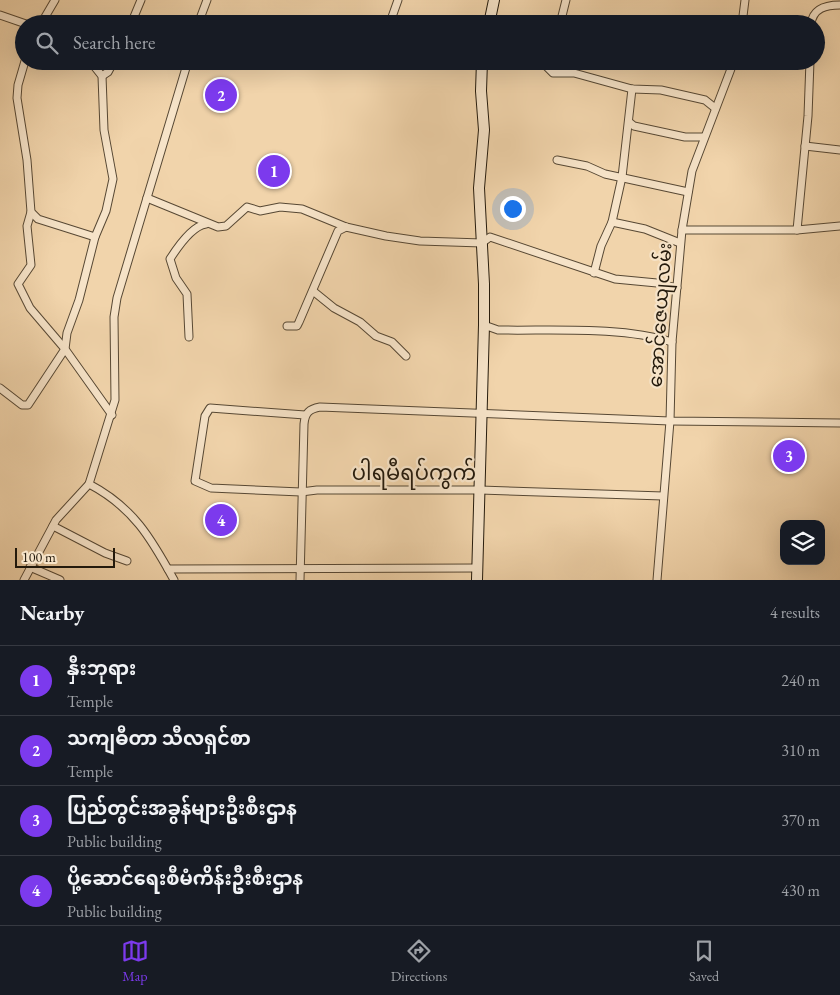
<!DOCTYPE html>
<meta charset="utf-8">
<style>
body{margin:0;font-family:"EB Garamond","Noto Sans Myanmar",serif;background:#242831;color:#f1f3f6}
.controls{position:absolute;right:15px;bottom:15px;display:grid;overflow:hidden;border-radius:10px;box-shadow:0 5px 20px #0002}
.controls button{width:45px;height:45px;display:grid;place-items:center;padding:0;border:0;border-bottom:1px solid #363941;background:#171b24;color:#f1f3f6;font:25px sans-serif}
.scale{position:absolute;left:15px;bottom:12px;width:100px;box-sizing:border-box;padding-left:5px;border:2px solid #241a0c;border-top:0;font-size:14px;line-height:18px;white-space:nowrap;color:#241a0c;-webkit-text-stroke:4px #f6e3c8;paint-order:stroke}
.you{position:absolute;left:512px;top:208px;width:18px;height:18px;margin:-12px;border:4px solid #fff;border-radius:50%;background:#1a73e8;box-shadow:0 0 0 8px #1a73e833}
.badge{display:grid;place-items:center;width:32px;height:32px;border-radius:50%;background:#7c3aed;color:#fff;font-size:16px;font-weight:700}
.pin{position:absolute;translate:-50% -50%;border:2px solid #fff;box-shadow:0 1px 5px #0006}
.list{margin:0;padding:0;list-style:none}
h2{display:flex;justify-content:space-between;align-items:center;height:65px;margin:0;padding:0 20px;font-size:21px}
h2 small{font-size:16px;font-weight:400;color:#9ea1a6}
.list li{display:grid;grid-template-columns:32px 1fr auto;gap:15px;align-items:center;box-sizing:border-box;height:70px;padding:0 20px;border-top:1px solid #363941}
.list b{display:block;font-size:19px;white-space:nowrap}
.list p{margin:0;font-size:16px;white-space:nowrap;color:#9ea1a6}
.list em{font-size:16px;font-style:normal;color:#9ea1a6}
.icon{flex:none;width:28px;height:28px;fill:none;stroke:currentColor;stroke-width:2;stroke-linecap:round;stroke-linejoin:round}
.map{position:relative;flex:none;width:840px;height:580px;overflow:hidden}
.search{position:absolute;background:#171b24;box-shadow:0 5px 20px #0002;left:15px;right:15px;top:15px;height:55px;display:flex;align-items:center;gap:12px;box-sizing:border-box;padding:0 18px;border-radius:28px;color:#9ea1a6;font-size:19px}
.sheet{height:345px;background:#171b24}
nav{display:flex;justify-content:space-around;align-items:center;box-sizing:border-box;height:70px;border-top:1px solid #363941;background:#171b24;font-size:14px;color:#9ea1a6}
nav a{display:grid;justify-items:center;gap:2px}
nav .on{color:#7c3aed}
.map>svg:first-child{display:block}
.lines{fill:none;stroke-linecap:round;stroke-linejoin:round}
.street-casing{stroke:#574834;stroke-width:9}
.secondary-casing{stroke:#241a0c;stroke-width:12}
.street{stroke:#f6e3c8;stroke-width:7}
.secondary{stroke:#f6e3c8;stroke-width:10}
.labels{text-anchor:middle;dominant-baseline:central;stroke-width:4.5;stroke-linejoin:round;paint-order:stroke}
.street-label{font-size:19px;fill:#241a0c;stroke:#f6e3c8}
.quarter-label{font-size:21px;fill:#241a0c;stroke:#f6e3c8}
</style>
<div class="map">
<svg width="840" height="580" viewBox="0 0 840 580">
<rect width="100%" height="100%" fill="#f1d4ab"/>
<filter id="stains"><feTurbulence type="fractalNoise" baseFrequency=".004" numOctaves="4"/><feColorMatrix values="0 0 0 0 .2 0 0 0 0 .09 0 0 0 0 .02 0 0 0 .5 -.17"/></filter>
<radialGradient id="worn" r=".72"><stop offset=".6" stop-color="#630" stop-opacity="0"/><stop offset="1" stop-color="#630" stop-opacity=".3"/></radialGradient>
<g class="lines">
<g class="street-casing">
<g id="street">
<path d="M0,15L26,24"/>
<path d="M45,17L55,0"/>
<path d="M392,17L398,0"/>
<path d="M131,24L141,0"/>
<path d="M198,24L207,0"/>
<path d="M560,24L566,0"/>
<path d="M742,24L745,0"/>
<path d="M811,24C813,8 826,5 840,5"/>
<path d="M25,61L18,85L17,98L27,160L31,212L38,219L95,237"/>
<path d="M90,61L102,76L104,130L113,179L106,211L95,237L79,300L67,333L65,349L112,415"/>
<path d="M546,61V66L553,73H574L632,89L661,90L705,100L715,108"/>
<path d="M102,76L108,72L114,61"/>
<path d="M629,122L634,126L685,137H704"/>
<path d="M805,146L840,150"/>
<path d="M557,160L587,166L605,174L688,192"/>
<path d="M147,198L218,227L226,226L247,207L260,211L280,207L302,209L346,227L386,236L420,241L482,243L490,237L615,279L657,283L677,288"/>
<path d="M612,222L645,229L680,243"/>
<path d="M682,230H797L840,226"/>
<path d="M797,230L808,116L810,61"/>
<path d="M594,273L601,246L612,222L622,177L632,89"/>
<path d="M313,291L334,308L360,322L376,336L392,342L406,356"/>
<path d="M484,325L498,330C552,331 621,326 672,342"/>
<path d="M287,326H297L299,322L338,231L346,227"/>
<path d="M189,337L187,294L176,278L170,259C177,248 192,226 206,224"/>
<path d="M0,388L22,405H28L65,349L30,308L18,284L31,265L27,226L31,212"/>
<path d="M305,415L210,408L205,416L195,481L211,488L301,492L317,490H480L663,496"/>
<path d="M53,526L105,553L127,561"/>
<path d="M30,567L60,580"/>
<path d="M168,569L477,568"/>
<path d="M24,580L56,520L89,484"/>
<path d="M174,580C151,538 133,507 89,484L115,400L114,317L117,298L188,61"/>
<path d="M300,580L304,424C305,413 309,409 320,407L670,421L840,423"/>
<path d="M657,580L670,421L672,342L682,230L692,171L734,61"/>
</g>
</g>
<g class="secondary-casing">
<g id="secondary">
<path d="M489,24L494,0"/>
<path d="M477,580L484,325V284L479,188L484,130L481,91L482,61"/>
</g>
</g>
<use href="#street" class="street"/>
<use href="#secondary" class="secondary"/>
</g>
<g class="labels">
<g class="street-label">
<text transform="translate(660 315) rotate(-86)">အောင်ဇေယျလမ်း</text>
</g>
<g class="quarter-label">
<text x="414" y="472">ပါရမီရပ်ကွက်</text>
</g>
</g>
<rect width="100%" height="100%" filter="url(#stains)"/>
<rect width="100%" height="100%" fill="url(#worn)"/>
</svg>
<div class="controls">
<button><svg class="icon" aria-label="layers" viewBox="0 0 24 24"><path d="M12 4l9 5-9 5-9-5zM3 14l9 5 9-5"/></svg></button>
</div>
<div class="scale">100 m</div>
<div class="you"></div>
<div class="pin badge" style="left:274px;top:171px">1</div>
<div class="pin badge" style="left:221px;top:95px">2</div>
<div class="pin badge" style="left:789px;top:456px">3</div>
<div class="pin badge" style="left:221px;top:520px">4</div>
<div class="search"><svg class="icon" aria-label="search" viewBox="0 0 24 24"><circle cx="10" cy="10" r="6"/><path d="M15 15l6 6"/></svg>Search here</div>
</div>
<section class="sheet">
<h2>Nearby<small>4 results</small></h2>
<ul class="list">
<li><span class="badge">1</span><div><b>နှီးဘုရား</b><p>Temple</p></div><em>240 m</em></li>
<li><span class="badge">2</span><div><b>သကျဓီတာ သီလရှင်စာ</b><p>Temple</p></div><em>310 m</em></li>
<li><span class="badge">3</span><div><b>ပြည်တွင်းအခွန်များဦးစီးဌာန</b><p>Public building</p></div><em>370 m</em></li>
<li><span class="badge">4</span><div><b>ပို့ဆောင်ရေးစီမံကိန်းဦးစီးဌာန</b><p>Public building</p></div><em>430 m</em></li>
</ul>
</section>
<nav>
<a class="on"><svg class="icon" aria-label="map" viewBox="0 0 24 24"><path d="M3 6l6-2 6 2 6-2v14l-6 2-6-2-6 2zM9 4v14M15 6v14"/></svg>Map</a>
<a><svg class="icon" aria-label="directions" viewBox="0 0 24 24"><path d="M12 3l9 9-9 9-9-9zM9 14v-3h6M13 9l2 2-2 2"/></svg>Directions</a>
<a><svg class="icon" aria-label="saved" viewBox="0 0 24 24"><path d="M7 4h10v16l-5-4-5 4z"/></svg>Saved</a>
</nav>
